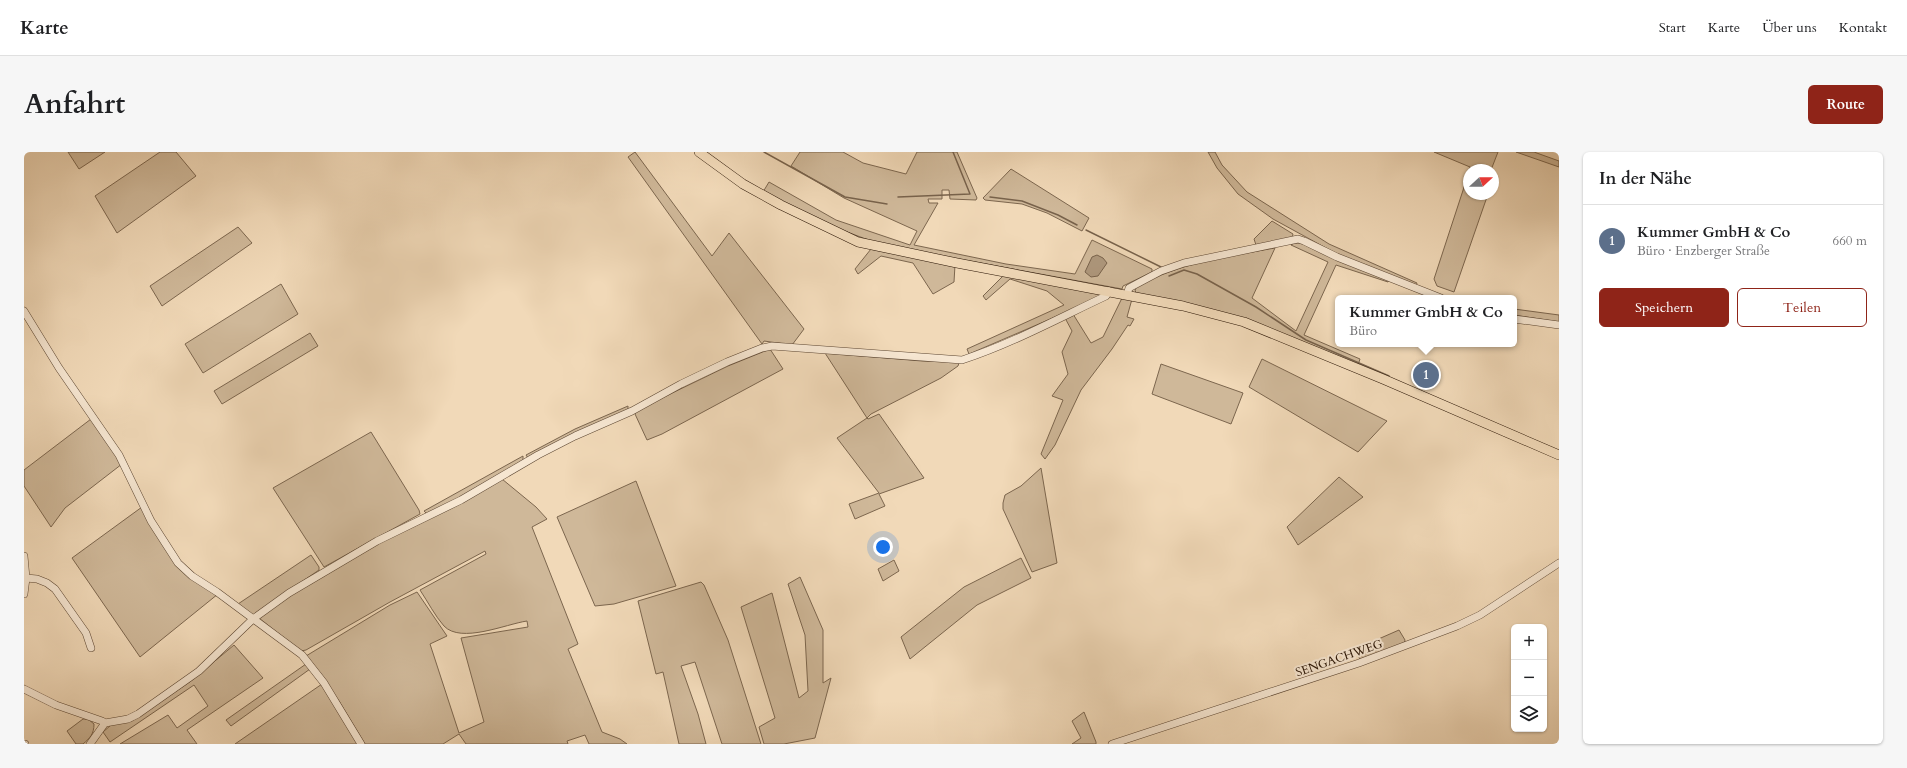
<!DOCTYPE html>
<html lang="de">
<meta charset="utf-8">
<style>
body{margin:0;font-family:Cardo,serif;background:#f6f6f6;color:#202124}
.controls{position:absolute;right:12px;bottom:12px;display:grid;overflow:hidden;border-radius:6px;box-shadow:0 1px 3px #0004}
.controls button{width:36px;height:36px;display:grid;place-items:center;padding:0;border:0;border-bottom:1px solid #e0e0e0;background:#fff;color:#202124;font:20px sans-serif}
.compass{position:absolute;left:1439px;top:12px;width:36px;height:36px;border-radius:50%;background:#fff;box-shadow:0 1px 3px #0004;rotate:69deg}
.you{position:absolute;left:859px;top:395px;width:14px;height:14px;margin:-10px;border:3px solid #fff;border-radius:50%;background:#1a73e8;box-shadow:0 0 0 6px #1a73e833}
.badge{display:grid;place-items:center;width:26px;height:26px;border-radius:50%;background:#8f2418;color:#fff;font-size:13px;font-weight:700}
.pin{position:absolute;translate:-50% -50%;border:2px solid #fff;box-shadow:0 1px 4px #0006}
.popup{position:absolute;left:1311px;top:143px;width:182px;height:52px;box-sizing:border-box;display:grid;place-content:center;border-radius:6px;background:#fff;filter:drop-shadow(0 1px 3px #0005);font-size:13px;white-space:nowrap;color:#757577}
.popup b{font-size:15px;color:#202124}
.popup::after{content:'';position:absolute;left:50%;top:100%;margin-left:-8px;border:8px solid transparent;border-top-color:#fff}
.list{margin:0;padding:0;list-style:none}
h2{display:flex;justify-content:space-between;align-items:center;height:52px;margin:0;padding:0 16px;font-size:17px}
h2 small{font-size:13px;font-weight:400;color:#757577}
.list li{display:grid;grid-template-columns:26px 1fr auto;gap:12px;align-items:center;box-sizing:border-box;height:72px;padding:0 16px;border-top:1px solid #e0e0e0}
.list b{display:block;font-size:15px;white-space:nowrap}
.list p{margin:0;font-size:13px;white-space:nowrap;color:#757577}
.list em{font-size:13px;font-style:normal;color:#757577}
.actions{display:flex;gap:8px;padding:12px 16px}
.actions a{flex:1;padding:9px 0;border:1px solid #8f2418;border-radius:6px;text-align:center;font-size:14px;color:#8f2418}
.actions .main{background:#8f2418;color:#fff}
.icon{flex:none;width:22px;height:22px;fill:none;stroke:currentColor;stroke-width:2;stroke-linecap:round;stroke-linejoin:round}
.map{position:relative;flex:none;width:1535px;height:592px;overflow:hidden;border-radius:6px}
header{display:flex;align-items:center;gap:24px;box-sizing:border-box;height:56px;padding:0 20px;background:#fff;border-bottom:1px solid #e0e0e0}
header strong{font-size:19px}
nav{display:flex;gap:22px;margin-inline-start:auto;font-size:14px}
.intro{display:flex;align-items:center;justify-content:space-between;box-sizing:border-box;height:96px;padding:0 24px}
h1{margin:0;font-size:28px}
.button{padding:10px 18px;border-radius:6px;background:#8f2418;color:#fff;font-size:14px;font-weight:700}
main{display:flex;gap:24px;padding:0 24px}
aside{flex:1;background:#fff;border-radius:6px;box-shadow:0 1px 3px #0004}
.map>svg:first-child{display:block}
.green{fill:#cfb899;stroke:#7c664e}
.water{fill:#ad967b;stroke:#78624b}
.lines{fill:none;stroke-linecap:round;stroke-linejoin:round}
.stream{stroke:#78624b;stroke-width:1.5}
.minor-casing{stroke:#5b4531;stroke-width:8}
.major-casing{stroke:#291404;stroke-width:10}
.minor{stroke:#f6e6d1;stroke-width:7}
.major{stroke:#f1d9b8;stroke-width:9}
.labels{text-anchor:middle;dominant-baseline:central;stroke-width:4;stroke-linejoin:round;paint-order:stroke}
.street-label{font-size:12px;fill:#291404;stroke:#f6e6d1}
</style>
<header>
<strong>Karte</strong>
<nav><a>Start</a><a>Karte</a><a>Über uns</a><a>Kontakt</a></nav>
</header>
<div class="intro"><h1>Anfahrt</h1><a class="button">Route</a></div>
<main>
<div class="map">
<svg width="1535" height="592" viewBox="0 0 1535 592">
<rect width="100%" height="100%" fill="#f1d9b8"/>
<filter id="stains"><feTurbulence type="fractalNoise" baseFrequency=".005" numOctaves="4"/><feColorMatrix values="0 0 0 0 .2 0 0 0 0 .09 0 0 0 0 .02 0 0 0 .5 -.17"/></filter>
<radialGradient id="worn" r=".72"><stop offset=".6" stop-color="#630" stop-opacity="0"/><stop offset="1" stop-color="#630" stop-opacity=".3"/></radialGradient>
<g class="green">
<path d="M44,0H81L55,17Z"/>
<path d="M136,0H152L172,24L93,81L71,44Z"/>
<path d="M611,0L688,104L705,81L780,177L768,193L740,189L738,192L604,5Z"/>
<path d="M776,0H819L839,11L882,22L893,0H933L953,46L952,48L926,47L925,38H918V47H904L905,51H914L890,93L982,112L1051,122L1068,88L1128,117V120L1099,134L1098,137L885,98L850,90L815,77L739,40L745,30L812,68L886,93L893,79L820,46L767,14Z"/>
<path d="M1184,0H1191L1198,13L1223,40L1305,92L1393,131L1392,134L1313,102L1249,67L1214,42L1193,16Z"/>
<path d="M1410,0H1474L1467,18H1446V15Z"/>
<path d="M1492,0H1510L1535,9V15Z"/>
<path d="M987,17L1065,66L1058,79L1023,61L998,52L961,48L959,46Z"/>
<path d="M1445,20V42H1464L1430,140L1413,134L1410,127Z"/>
<path d="M1248,69L1269,82L1268,86L1232,93L1230,87Z"/>
<path d="M214,75L228,91L138,154L126,134Z"/>
<path d="M1270,91H1277L1365,127L1364,130L1312,113L1280,183L1336,207L1334,213L1269,186L1113,141L1111,139L1112,135C1158,110 1201,105 1251,96L1228,146L1272,179L1304,110L1267,93Z"/>
<path d="M847,97L931,113L930,130L909,142L889,111L857,104L834,122L831,117Z"/>
<path d="M981,122L1080,141V144L945,202L943,197L1040,153L1023,139L986,127L962,148L959,144Z"/>
<path d="M257,132L274,162L179,221L161,192Z"/>
<path d="M1098,146L1108,147L1103,165L1110,167L1106,174L1104,173L1088,197L1057,238L1031,293L1021,307L1017,302L1039,248L1028,244L1044,222L1038,200L1048,179L1041,166L1049,162L1067,191L1079,185Z"/>
<path d="M1490,157L1535,163V170L1490,163Z"/>
<path d="M286,181L294,194L198,252L190,239Z"/>
<path d="M746,197L759,217L638,282L623,288L611,262L613,258L704,214Z"/>
<path d="M801,201L898,209L934,210L935,211L934,214L917,226L847,262L843,266L844,267L855,262L900,326L855,342L861,354L831,367L825,352L855,341L813,286L843,266Z"/>
<path d="M1238,207L1363,269L1334,300L1225,235Z"/>
<path d="M1137,212L1219,241L1207,272L1128,242Z"/>
<path d="M604,254V258L504,306L502,303L551,277Z"/>
<path d="M67,267L98,312L41,356L27,375L0,334V318Z"/>
<path d="M347,280L395,358L396,362L300,415L249,336Z"/>
<path d="M499,304V309L436,346L403,362L400,359Z"/>
<path d="M1017,316L1033,411L1008,420L979,357V351L981,343L997,334Z"/>
<path d="M1315,325L1339,345L1274,393L1263,375Z"/>
<path d="M478,327L512,355L523,367L508,375L554,492L544,497L578,580L596,587L603,592H565L561,583L543,589L544,592H442L435,582L419,592H341L315,549L282,504L366,453L393,440L423,484L406,492L435,581L460,570L437,486L504,475L503,469C482,472 437,492 420,474C411,464 404,450 396,438L462,402L461,399L366,450L282,498L277,499L235,466C310,410 395,370 478,327Z"/>
<path d="M612,329L652,434L590,452L571,454L533,365Z"/>
<path d="M118,355L144,401L194,442L116,505L48,406Z"/>
<path d="M287,403L295,415V418L229,463L214,452Z"/>
<path d="M997,406L1007,426L953,453L886,507L877,485L940,435Z"/>
<path d="M870,408L875,419L859,429L854,417Z"/>
<path d="M776,425L799,478V531L807,526L791,586L760,592H740L735,575L751,566L717,455L748,441L775,546L784,539L781,483L764,432Z"/>
<path d="M677,430L680,433L704,488L737,592H698L671,510L657,514L674,562L682,592H655L639,520L632,522L614,449Z"/>
<path d="M1375,478L1381,488L1380,493L1336,507L1332,501L1334,496Z"/>
<path d="M210,493L239,526L163,578L173,592H96L144,563L153,576L184,554L170,533L86,590L79,580L87,573L108,569L167,529Z"/>
<path d="M282,512L286,517L207,574L202,568Z"/>
<path d="M298,532L334,592H211Z"/>
<path d="M1060,560L1072,590V592H1048L1057,586L1048,569Z"/>
<path d="M59,567H64L70,572C70,582 66,586 59,592H52L43,579Z"/>
</g>
<path class="water" d="M1073,103L1079,106L1083,111L1074,124L1067,125L1061,120L1068,105Z"/>
<g class="lines">
<g class="stream">
<path d="M740,0L821,45L863,52"/>
<path d="M874,45L946,42L929,0"/>
<path d="M966,45L998,49L1034,63L1053,73"/>
<path d="M1062,78L1137,115"/>
<path d="M1145,124L1160,118L1173,122L1232,155L1282,188L1365,224"/>
</g>
<g class="minor-casing">
<g id="minor">
<path d="M1103,143L1105,136L1137,119L1160,111L1274,87L1280,89L1313,105L1417,146"/>
<path d="M0,159L35,216L95,303L127,369L154,411L168,424L193,440L278,503L300,531L337,592"/>
<path d="M1490,167L1535,173"/>
<path d="M0,404L2,426L0,442"/>
<path d="M2,426L13,427L23,431L31,437L62,481L67,496"/>
<path d="M0,537L32,553L78,569L81,571"/>
<path d="M0,592H1"/>
<path d="M66,592L81,571L104,567L114,562L175,519L229,467L265,441L353,389L437,348L514,303L551,284L608,259L657,232L703,210L738,196L748,194L938,208C987,192 1035,166 1082,144L1085,139"/>
<path d="M1088,592L1335,511L1433,474L1456,463L1535,411"/>
</g>
</g>
<g class="major-casing">
<path id="major" d="M675,0L719,32L757,53L834,90L933,111L1159,154L1220,170L1359,227L1535,303"/>
</g>
<use href="#minor" class="minor"/>
<use href="#major" class="major"/>
</g>
<g class="labels">
<g class="street-label">
<text transform="translate(1315 506) rotate(-19)">SENGACHWEG</text>
</g>
</g>
<rect width="100%" height="100%" filter="url(#stains)"/>
<rect width="100%" height="100%" fill="url(#worn)"/>
</svg>
<div class="controls">
<button>+</button>
<button>−</button>
<button><svg class="icon" aria-label="layers" viewBox="0 0 24 24"><path d="M12 4l9 5-9 5-9-5zM3 14l9 5 9-5"/></svg></button>
</div>
<svg class="compass" viewBox="-18 -18 36 36"><path d="M0-13l5 13h-10z" fill="#e53935"/><path d="M0 13l5-13h-10z" fill="#757577"/></svg>
<div class="you"></div>
<div class="pin badge" style="left:1402px;top:223px;background:#5c6f8a">1</div>
<div class="popup"><b>Kummer GmbH &amp; Co</b>Büro</div>
</div>
<aside>
<h2>In der Nähe<small></small></h2>
<ul class="list">
<li><span class="badge" style="background:#5c6f8a">1</span><div><b>Kummer GmbH &amp; Co</b><p>Büro · Enzberger Straße</p></div><em>660 m</em></li>
</ul>
<div class="actions"><a class="main">Speichern</a><a>Teilen</a></div>
</aside>
</main>
